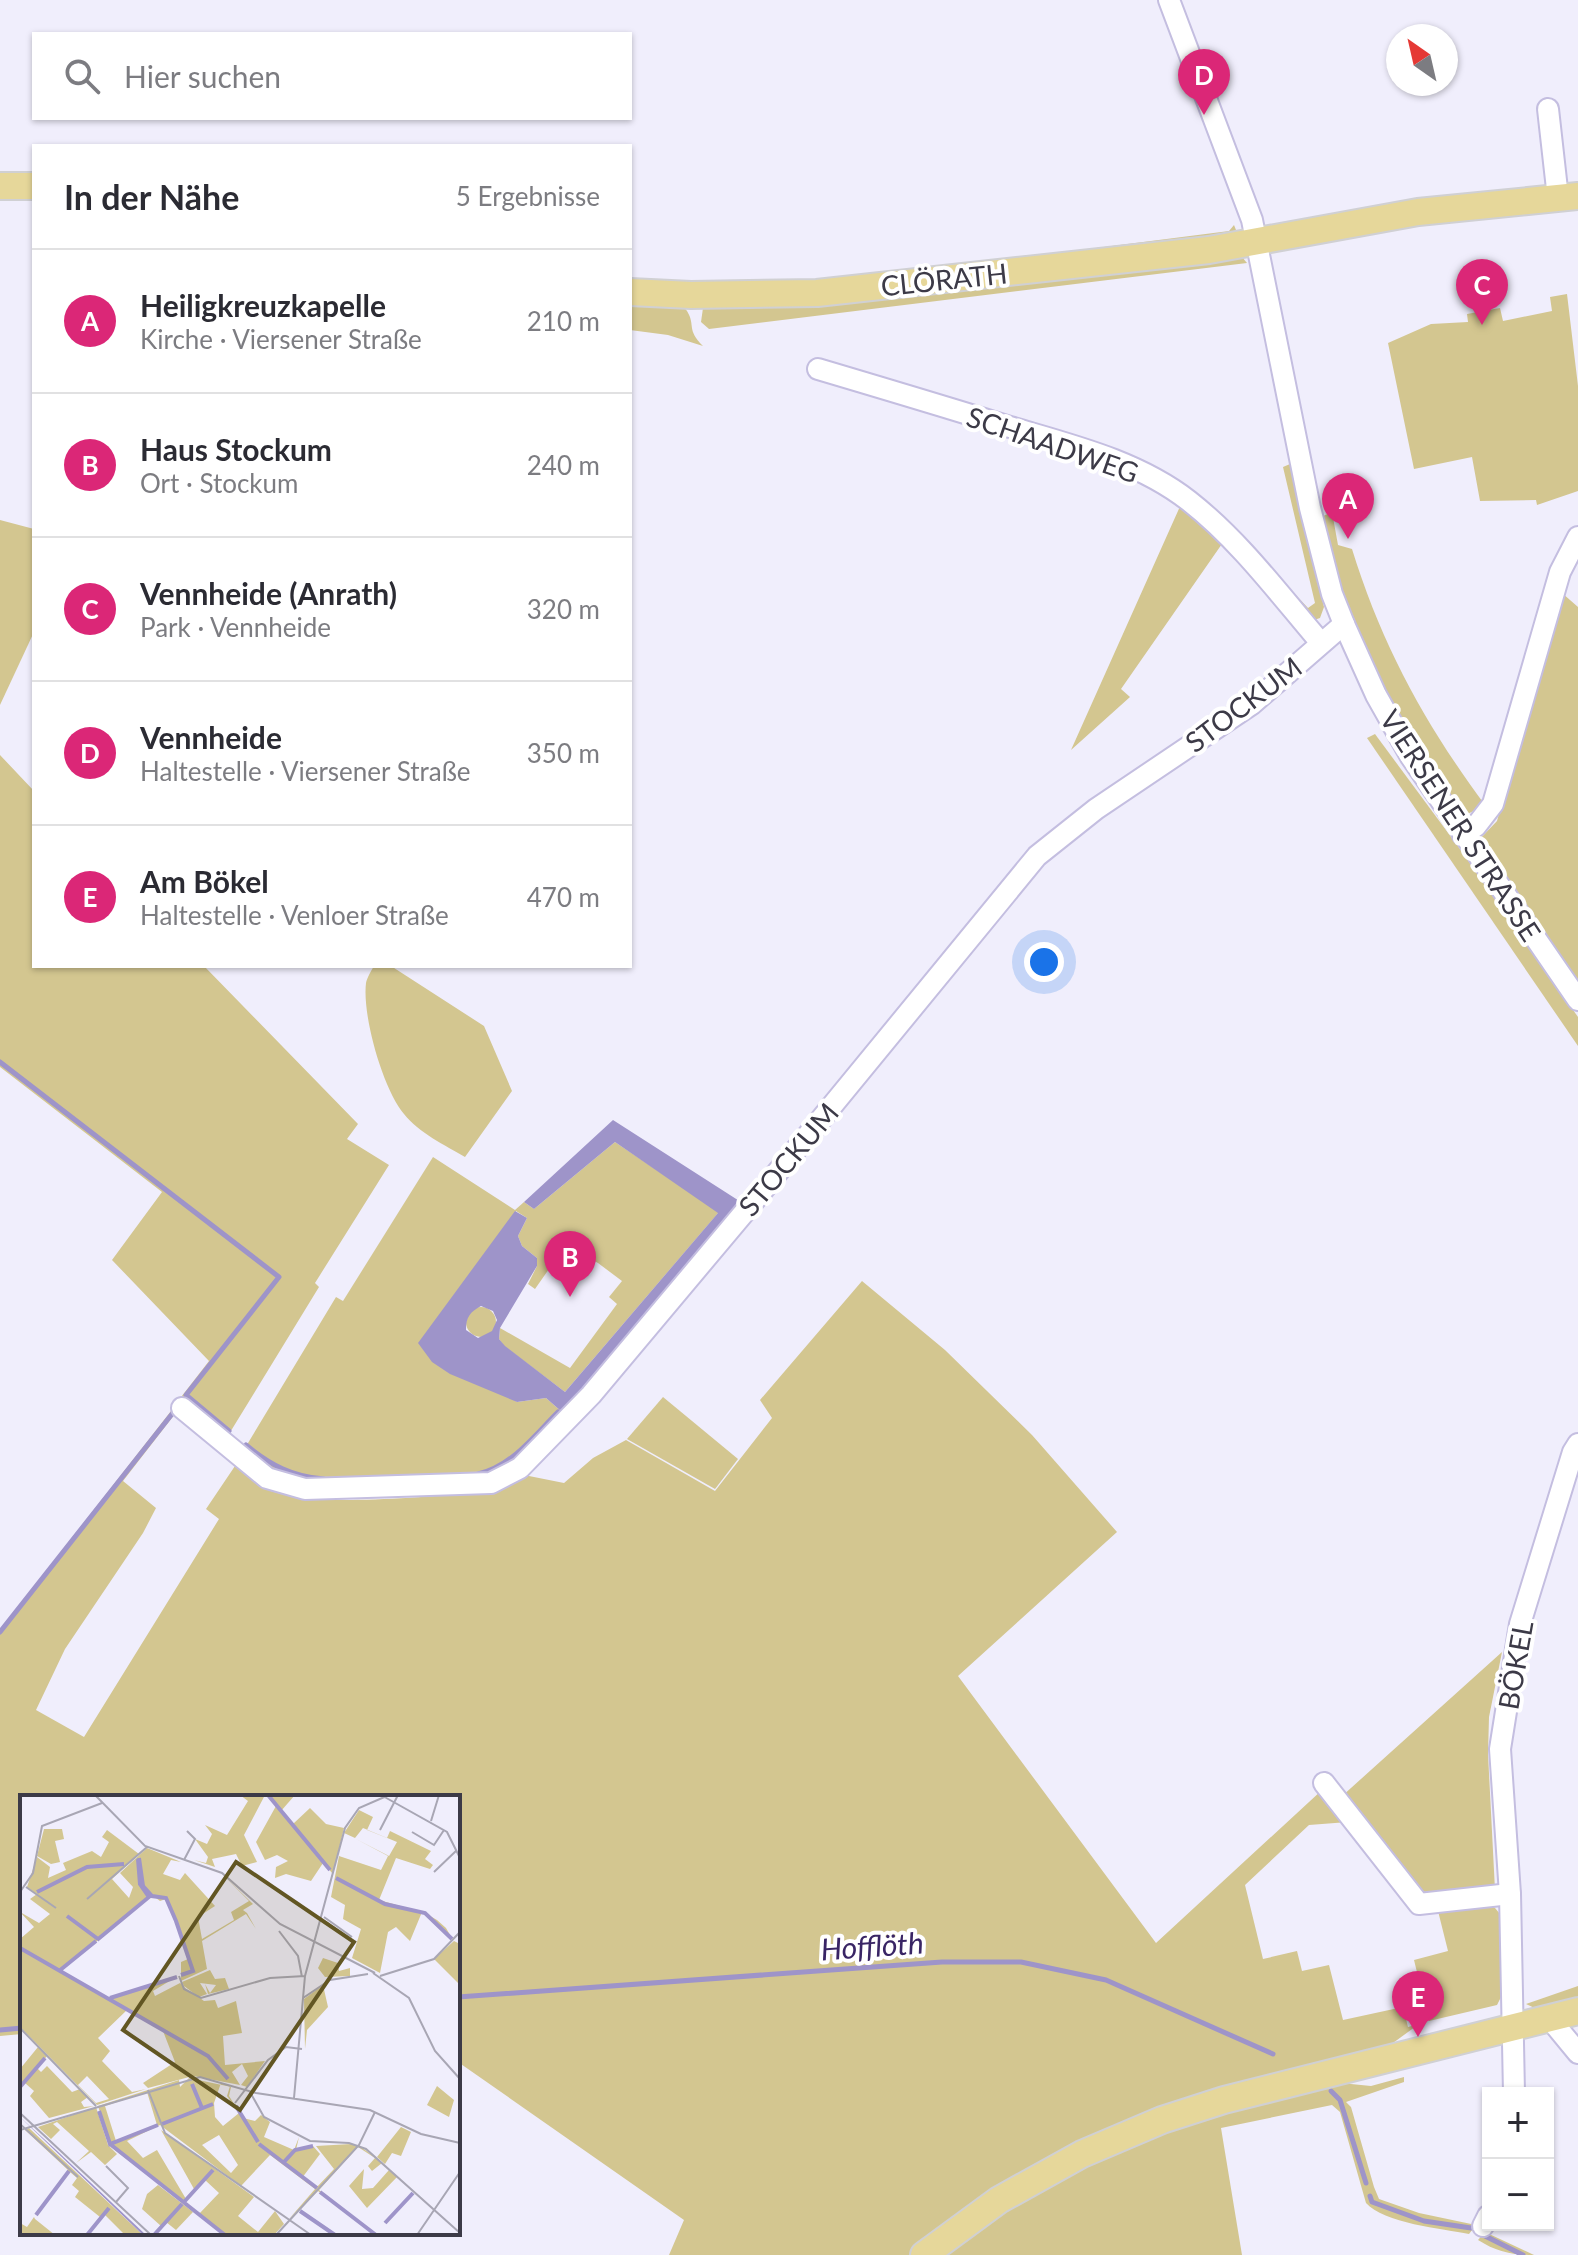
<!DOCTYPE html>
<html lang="de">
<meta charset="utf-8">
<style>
body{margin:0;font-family:Lato,sans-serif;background:#f2f2f3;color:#2b2b33}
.controls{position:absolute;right:24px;bottom:24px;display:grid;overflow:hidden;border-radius:0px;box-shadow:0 2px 6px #0004}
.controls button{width:72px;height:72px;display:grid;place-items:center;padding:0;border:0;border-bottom:2px solid #e1e1e2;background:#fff;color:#2b2b33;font:40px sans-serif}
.compass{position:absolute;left:1386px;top:24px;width:72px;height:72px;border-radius:50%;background:#fff;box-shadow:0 2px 6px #0004;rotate:326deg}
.you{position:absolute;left:1044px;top:962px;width:28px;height:28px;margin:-20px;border:6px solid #fff;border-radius:50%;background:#1a73e8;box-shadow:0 0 0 12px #1a73e833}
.badge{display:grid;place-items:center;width:52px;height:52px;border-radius:50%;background:#db2777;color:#fff;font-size:26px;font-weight:700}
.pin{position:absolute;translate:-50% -66px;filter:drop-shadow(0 2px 4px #0008)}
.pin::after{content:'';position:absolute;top:42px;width:28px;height:24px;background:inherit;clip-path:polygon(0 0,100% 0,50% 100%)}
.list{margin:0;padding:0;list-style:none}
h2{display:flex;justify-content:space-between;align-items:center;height:104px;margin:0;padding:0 32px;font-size:34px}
h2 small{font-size:26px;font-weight:400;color:#7c7c81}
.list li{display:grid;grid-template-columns:52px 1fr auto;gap:24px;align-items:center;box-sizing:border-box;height:144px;padding:0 32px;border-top:2px solid #e1e1e2}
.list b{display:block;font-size:30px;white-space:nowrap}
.list p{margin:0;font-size:26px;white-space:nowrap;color:#7c7c81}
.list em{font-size:26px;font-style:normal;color:#7c7c81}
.icon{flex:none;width:44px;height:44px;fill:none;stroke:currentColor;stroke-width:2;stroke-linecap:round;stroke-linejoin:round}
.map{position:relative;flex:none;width:1578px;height:2255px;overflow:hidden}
.search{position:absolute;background:#fff;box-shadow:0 2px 6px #0004;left:32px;top:32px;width:600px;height:88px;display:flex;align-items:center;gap:20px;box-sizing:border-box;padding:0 28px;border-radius:0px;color:#7c7c81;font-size:30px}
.panel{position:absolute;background:#fff;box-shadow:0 2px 6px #0004;left:32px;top:144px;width:600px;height:824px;border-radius:0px}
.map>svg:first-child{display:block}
.green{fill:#d3c690}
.water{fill:#9e94c9;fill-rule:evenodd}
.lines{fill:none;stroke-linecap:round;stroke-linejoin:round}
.stream{stroke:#9e94c9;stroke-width:5}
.minor-casing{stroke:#c4bee0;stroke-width:24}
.major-casing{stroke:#d0d0d3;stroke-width:30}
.minor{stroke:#fff;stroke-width:20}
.major{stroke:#e6d79a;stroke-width:26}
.labels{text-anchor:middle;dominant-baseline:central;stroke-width:8;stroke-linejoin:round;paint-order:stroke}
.street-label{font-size:28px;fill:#3c3a47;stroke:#fff}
.water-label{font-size:30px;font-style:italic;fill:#392565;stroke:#fff}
.inset-river{fill:none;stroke:#9e94c9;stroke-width:4}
.inset-road{fill:none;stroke:#a8a6b4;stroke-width:2}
.view{fill:#625623;fill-opacity:0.15;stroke:#625623;stroke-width:4}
.inset-edge{fill:none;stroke:#3c3a47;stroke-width:4}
</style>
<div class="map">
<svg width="1578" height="2255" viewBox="0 0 1578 2255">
<rect width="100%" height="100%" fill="#f0eefc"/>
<g class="green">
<path d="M1234,225L1238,235L846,283L796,282L932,269L1229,231Z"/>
<path d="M1242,257L1247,263L709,329L701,322L703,308L707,305Z"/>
<path d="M1567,294L1578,386V491L1537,505L1536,500L1480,501L1472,457L1414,469L1388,343L1431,324L1468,322L1467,314L1500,308L1503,321L1552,311L1550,297Z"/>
<path d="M630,300C642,301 681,300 687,311C696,326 686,329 703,346L668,335L630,330Z"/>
<path d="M1290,464L1324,607L1320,618L1314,620L1287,596L1292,591L1308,608L1315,603L1283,467Z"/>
<path d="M1182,502L1224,541L1121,689L1130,697L1071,750Z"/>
<path d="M1332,512L1338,545L1352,549C1382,646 1425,724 1485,805L1460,818C1432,773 1401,729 1377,681C1352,628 1337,573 1321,517Z"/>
<path d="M0,520L34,529V632L0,705Z"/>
<path d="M1562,593L1578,607V986L1477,842L1497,821Z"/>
<path d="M1375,734L1460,849L1578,1017V1046L1367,738Z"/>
<path d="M0,755L34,791V966H204L358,1124L347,1139L389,1165L315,1283L319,1287L229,1434L187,1399L178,1401L209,1361L112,1260L162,1192L0,1067Z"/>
<path d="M374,966H391L484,1026L512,1091L465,1157C445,1145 419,1133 404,1114C383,1089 362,1016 366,983C367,978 371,971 374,966Z"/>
<path d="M615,1142L719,1212L565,1392L504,1346L499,1339L500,1328L570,1368L617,1304L609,1297L622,1281L598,1263L576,1251L564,1264L556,1259L535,1289L528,1284L537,1266V1258L522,1246L518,1236L527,1218L516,1211L419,1343L517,1402L546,1398L562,1412L511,1463L496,1473L310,1482L280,1474L245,1448L336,1297L343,1301L433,1157L515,1210L524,1202L534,1209Z"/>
<path d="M862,1281L945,1350L1032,1435L1117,1532L958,1676L1156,1943L1322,1790L1348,1822L1309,1825L1245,1885L1263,1959L1297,1951L1302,1971L1329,1965L1343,2020L1403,2007L1408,2027L1419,2024L1382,2051L1283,2076L935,2234L910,2255H669L684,2220L458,2062V1797H22V2034L0,2036V1630L171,1411L175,1414L123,1481L156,1508L143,1533L65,1649L36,1710L84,1737L219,1519L206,1509L235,1466C246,1474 259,1487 271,1491C323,1508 422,1496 479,1493L497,1491L524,1475L564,1483L593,1458L626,1440L715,1491L772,1418L760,1400Z"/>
<circle cx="481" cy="1322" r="15"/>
<path d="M663,1397L738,1459L715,1489L627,1439Z"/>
<path d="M1502,1652L1489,1717L1488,1754L1495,1890L1422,1899L1341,1797Z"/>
<path d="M1483,1901L1495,1908L1500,1914L1503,1993L1497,2005L1429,2021L1414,1960L1448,1951L1437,1907Z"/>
<path d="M1578,1986V2000L1541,2011L1526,2004Z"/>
<path d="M1404,2077V2082L1346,2102L1351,2107L1374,2187L1379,2199L1419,2213L1476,2225L1469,2234C1443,2229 1383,2223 1366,2203L1340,2112L1332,2105L1221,2128L1242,2255H938L1016,2201L1084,2165L1171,2126L1331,2082L1371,2086Z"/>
<path d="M1485,2232L1534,2255C1512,2255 1497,2252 1478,2240Z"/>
</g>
<path class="water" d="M613,1120L744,1204L586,1389L562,1412L546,1398L517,1402L450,1374L432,1362L418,1343L515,1211L527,1218L518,1236L522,1246L537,1258V1266L500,1328L499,1339L505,1346L565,1392L718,1213L615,1142L534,1209L524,1202ZM481,1306L493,1311L497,1320L492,1331L478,1338L466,1330C466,1317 470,1312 481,1306Z"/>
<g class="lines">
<g class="stream">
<path d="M0,1062L279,1277L186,1395L229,1431"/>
<path d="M246,1445C270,1465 293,1477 324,1479"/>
<path d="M478,1474C511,1467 534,1436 558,1412"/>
<path d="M0,1632L172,1414"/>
<path d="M458,1997L942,1962H1021L1106,1980L1273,2054"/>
<path d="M0,2030L22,2028"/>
<path d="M1331,2091L1340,2100L1366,2183"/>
<path d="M1370,2196L1372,2202L1424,2221L1471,2228"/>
<path d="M1485,2236L1523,2255"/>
</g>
<g class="minor-casing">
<g id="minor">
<path d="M1169,0L1252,220L1310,508L1332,594L1344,624L1376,695L1411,757L1578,1000"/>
<path d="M1548,109L1558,198"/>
<path d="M818,369C882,388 946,407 1010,427C1071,445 1138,461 1189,501C1240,541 1279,594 1321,643"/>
<path d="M1463,835L1476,826L1493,804L1560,572L1578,537"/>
<path d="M182,1408L267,1478L305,1489L491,1483L520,1468L591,1395L758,1196L1037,856L1096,809L1252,704L1344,624"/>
<path d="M1324,1783L1419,1904L1510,1894"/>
<path d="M1550,2019L1578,2053"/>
<path d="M1514,2093L1510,1894L1500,1749L1520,1624L1573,1452L1578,1444"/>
<path d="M1483,2226L1488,2216"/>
</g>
</g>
<g class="major-casing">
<g id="major">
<path d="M0,186H34"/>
<path d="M630,292L691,295L817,293L1209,250L1418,212L1578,196"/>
<path d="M924,2255L999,2200L1082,2154L1162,2120L1224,2100L1578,2011"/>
</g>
</g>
<use href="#minor" class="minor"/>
<use href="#major" class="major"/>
</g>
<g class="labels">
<g class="street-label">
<text transform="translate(944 279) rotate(-6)">CLÖRATH</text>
<text transform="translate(1053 444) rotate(19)">SCHAADWEG</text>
<text transform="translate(1243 704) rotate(-37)">STOCKUM</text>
<text transform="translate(1461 825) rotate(57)">VIERSENER STRASSE</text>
<text transform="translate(788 1159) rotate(-50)">STOCKUM</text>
<text transform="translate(1515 1665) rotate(-80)">BÖKEL</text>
</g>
<g class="water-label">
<text transform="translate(872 1945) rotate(-4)">Hofflöth</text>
</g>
</g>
<g transform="translate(20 1795)">
<rect width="440" height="440" fill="#f0eefc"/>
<path d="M220,0H245L224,40L237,67L222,71L216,59L192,64L195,72L174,65L186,68L188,62L175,44L187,49L192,39L185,30L207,40L228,6ZM247,0H275L261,16L273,29L290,13L306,29L324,33L313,79L303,68L291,86L266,79L255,83L256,72L268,66L257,60L245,65L236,47L256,11ZM339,15L353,22L347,35L367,43L370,36L411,56L405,64L413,70L410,74L376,63L359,105L405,118L417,125L426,133L433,145L402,117L390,146L376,132L368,137L360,178L332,163L341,134L323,124L325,110L311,102L319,61L361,75L368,61L336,44L369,61L377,47L343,33L335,43L324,38ZM24,34H42L44,44L35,46L40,67L31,69L17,61ZM87,35L119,59L92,84L109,103L113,92L100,78L127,53L161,67L151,65L143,79L160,85L165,78L195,111L178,122L182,144L214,125L211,117L229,106L200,77L233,109L223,115L227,118L236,134L226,119L182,146L187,174L161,186V167L168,164L156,126L146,104L140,106L124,94L129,103L41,176L88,203L158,181L133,196L135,201L160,188L184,206L195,205L198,213L216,206L222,238L203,241L205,270L245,266L227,292L221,290L228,281L222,269L212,277L220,290L173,281L128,293L123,288L155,267L143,236L107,215L78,243L90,256L82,266L112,297L126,294L77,310L0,232V144L14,132L0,117L19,128L30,119L10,104L17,99L7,92L17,62L30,72L28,83L46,75L43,68L72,56L81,62L89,47L82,42ZM67,281L89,304L76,308L58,290ZM434,146L440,149V190L414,164ZM303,163L318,168L319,176L330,173V181L305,182L298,173ZM190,175L195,184L205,183L209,194L188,199L185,189L190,198L196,190L180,188L187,199L179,202L165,193L162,187ZM303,190L308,212L287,235L285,254L284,204ZM18,252L27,261L17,273L21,277L27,271L52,297L60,294L68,302L61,307L64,312L74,311L29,323L10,301L14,296L5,288L0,293V274ZM169,283L216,293L211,292L209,301L223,323L235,326L241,320L250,327L244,342L274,355L279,342L276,355L293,351L300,359L282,383L296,393L314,374L296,351L331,349L339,351L348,357L362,368L352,376L348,371L355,363L338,352L299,395L357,440L298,396L269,424L295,394L250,360L221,391L140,330L107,346L123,363L137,355L166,404L174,394L141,335L234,402L218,421L238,437L255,416L264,429L254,440H205L91,352L78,311L159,285L160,292ZM201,288L210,291L207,301L219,318L203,331L195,322L194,308ZM127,297L137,330L96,346L85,311ZM199,340L218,370L211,378L182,350ZM185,385L199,398L179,419L164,407ZM417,291L434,305L429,322L407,310ZM76,312L88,350L97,359L85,370L71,357L56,368L69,356L37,327L33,329L40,335L31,344L18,332ZM381,332L391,337L381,361L372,358L365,369L357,362ZM9,333L123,440H105L85,420L66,440L80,422L55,402L59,396L52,390L57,383L50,377L15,420L48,375L5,335ZM344,374L342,394L353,393L369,375L377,382L347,413L329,391ZM138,390L173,417L156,435L146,427L133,440L141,431L122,414L127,399ZM14,422L15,424L35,440H1L0,428L7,432Z" fill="#d3c690" fill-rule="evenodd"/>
<path d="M0,322L35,354L126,440H123Z" fill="#9e94c9"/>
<path class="inset-river" d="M248,0L310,75M119,63L123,91L132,101L146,103L156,126L173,176L161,180M316,83L365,109L405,118L432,144M17,97L67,72L104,69M47,121L78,144M77,145L129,102L120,89L118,64M0,153L188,261L208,284M39,176L76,146M90,203L157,182M172,289L182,313M0,292L25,263M216,311L238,347M79,316L90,349L138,330M142,329L193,309M90,349L205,440M239,349L297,393M264,367L275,355L293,351M300,397L356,440M164,407L193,375M280,416L315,440M16,420L49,376M365,428L393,398M67,440L89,413M134,440L162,409"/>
<path class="inset-road" d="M75,0L125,51L202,78L260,129L355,178M361,0L427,37L440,63M411,26L419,0M360,35L378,0M392,37L414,50L424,35M164,65L175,44L167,36M414,77L437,55M6,92L36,113M0,97L13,78L22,31L82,8M67,104L127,52M304,122L332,142M259,136L278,161L282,182M353,178L389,203L415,256L440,284M159,181L164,194L181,203L250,183L285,181M360,181L414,164L440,137M283,203L310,185L348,179M0,233L76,311M128,295L145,338L291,440M230,297L244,322L290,346L329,348L346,354L440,438M274,303L285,181L325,33L339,13L369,0M215,308L248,265L266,252L282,254M0,318L131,440M0,329L58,382M0,335L180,282L236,298L350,315L401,339L440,348M86,371L108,393L96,407M256,440L339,350L355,317M397,440L440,377"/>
<path class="view" d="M216,67L334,147L220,315L103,235Z"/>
<rect width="440" height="440" class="inset-edge"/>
</g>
</svg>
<div class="controls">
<button>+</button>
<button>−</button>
</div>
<svg class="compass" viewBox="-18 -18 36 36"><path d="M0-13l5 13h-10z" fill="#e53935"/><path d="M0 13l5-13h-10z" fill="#7c7c81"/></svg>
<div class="you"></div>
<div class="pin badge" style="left:1348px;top:539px">A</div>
<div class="pin badge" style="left:570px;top:1297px">B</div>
<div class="pin badge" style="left:1482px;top:325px">C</div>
<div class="pin badge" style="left:1204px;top:115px">D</div>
<div class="pin badge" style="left:1418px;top:2037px">E</div>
<div class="search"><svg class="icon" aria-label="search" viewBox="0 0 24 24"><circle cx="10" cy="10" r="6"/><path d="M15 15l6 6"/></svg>Hier suchen</div>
<section class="panel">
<h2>In der Nähe<small>5 Ergebnisse</small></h2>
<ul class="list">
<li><span class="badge">A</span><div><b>Heiligkreuzkapelle</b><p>Kirche · Viersener Straße</p></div><em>210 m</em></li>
<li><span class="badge">B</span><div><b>Haus Stockum</b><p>Ort · Stockum</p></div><em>240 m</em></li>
<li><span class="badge">C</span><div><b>Vennheide (Anrath)</b><p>Park · Vennheide</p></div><em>320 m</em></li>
<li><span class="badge">D</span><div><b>Vennheide</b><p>Haltestelle · Viersener Straße</p></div><em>350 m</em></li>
<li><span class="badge">E</span><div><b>Am Bökel</b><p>Haltestelle · Venloer Straße</p></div><em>470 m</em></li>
</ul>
</section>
</div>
